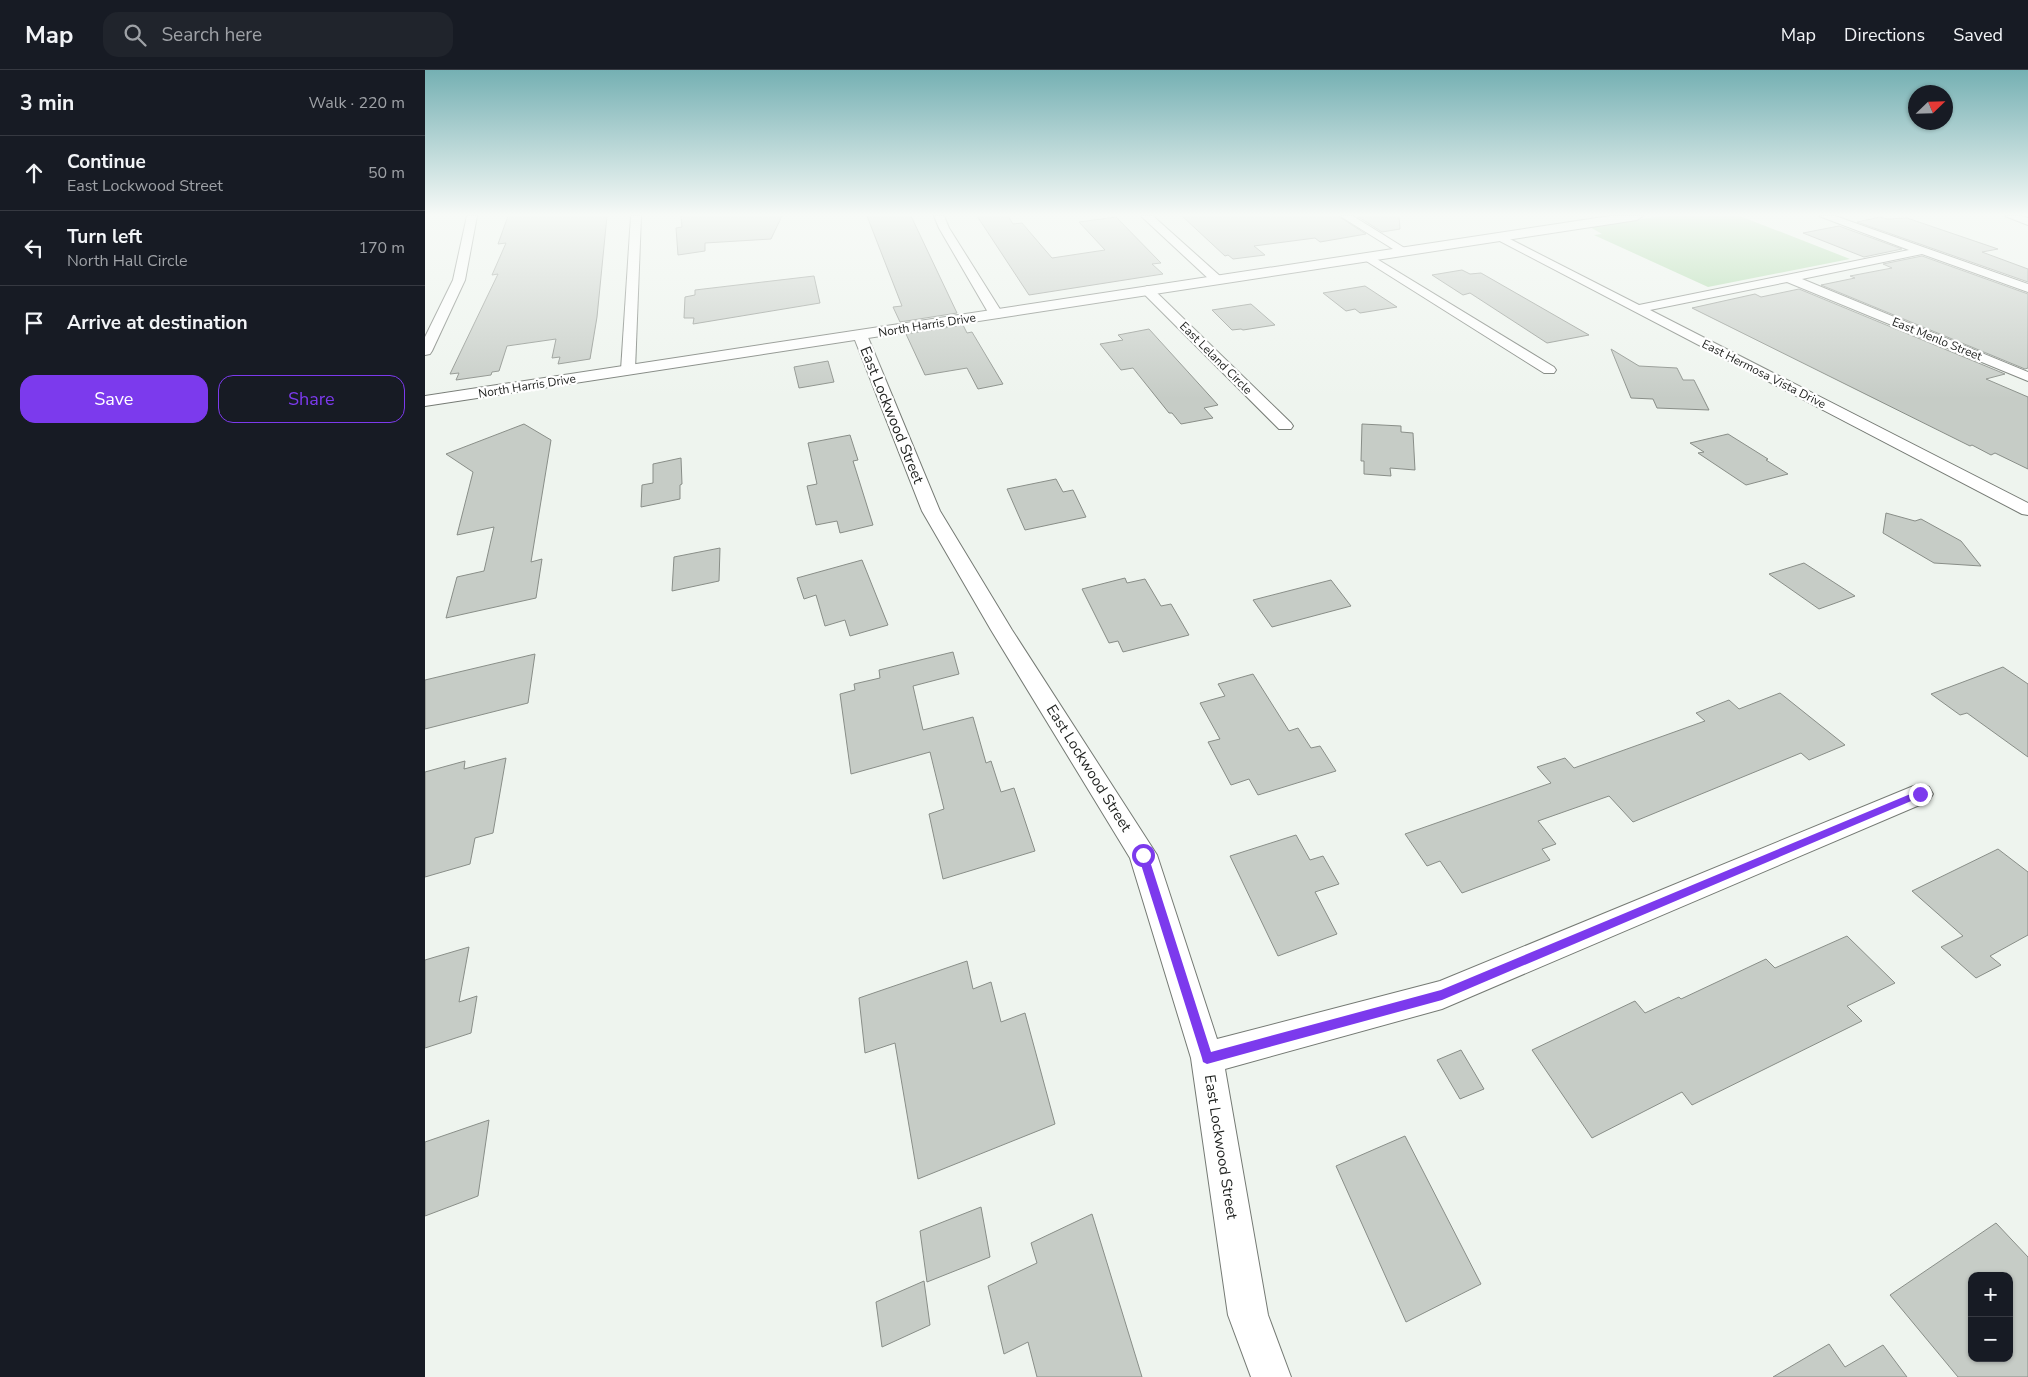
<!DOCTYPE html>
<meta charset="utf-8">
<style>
body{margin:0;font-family:"Nunito Sans",sans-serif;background:#20242c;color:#f1f3f6}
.controls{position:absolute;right:15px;bottom:15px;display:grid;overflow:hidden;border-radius:10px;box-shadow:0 1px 4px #0004}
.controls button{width:45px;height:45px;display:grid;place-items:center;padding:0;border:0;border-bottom:1px solid #363941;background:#171b24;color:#f1f3f6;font:25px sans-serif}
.compass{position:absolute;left:1483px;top:15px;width:45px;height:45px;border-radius:50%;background:#171b24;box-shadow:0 1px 4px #0004;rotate:67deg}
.stop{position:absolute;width:15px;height:15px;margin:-11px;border:4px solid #7c3aed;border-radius:50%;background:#fff}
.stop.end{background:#7c3aed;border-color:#fff;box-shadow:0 1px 5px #0008}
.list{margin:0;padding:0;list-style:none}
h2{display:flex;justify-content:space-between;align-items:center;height:65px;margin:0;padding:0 20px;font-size:21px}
h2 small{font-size:16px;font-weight:400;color:#9ea1a6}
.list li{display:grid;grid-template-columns:32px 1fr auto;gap:15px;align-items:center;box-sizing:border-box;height:75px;padding:0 20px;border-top:1px solid #363941}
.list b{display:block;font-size:19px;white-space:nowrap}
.list p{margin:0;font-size:16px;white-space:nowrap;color:#9ea1a6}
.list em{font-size:16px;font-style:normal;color:#9ea1a6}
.actions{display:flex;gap:10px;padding:15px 20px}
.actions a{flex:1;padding:11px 0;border:1px solid #7c3aed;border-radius:15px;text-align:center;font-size:18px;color:#7c3aed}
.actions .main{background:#7c3aed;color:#fff}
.icon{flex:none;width:28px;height:28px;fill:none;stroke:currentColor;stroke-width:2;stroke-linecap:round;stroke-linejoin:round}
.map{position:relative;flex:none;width:1603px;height:1307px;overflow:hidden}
header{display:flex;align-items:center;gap:30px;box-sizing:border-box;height:70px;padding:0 25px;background:#171b24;border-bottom:1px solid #363941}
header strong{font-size:24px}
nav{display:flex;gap:28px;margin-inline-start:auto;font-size:18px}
.search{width:350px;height:45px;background:#20242c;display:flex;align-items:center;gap:12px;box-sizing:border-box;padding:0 18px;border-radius:15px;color:#9ea1a6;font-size:19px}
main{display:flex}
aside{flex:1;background:#171b24}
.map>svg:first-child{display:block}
.green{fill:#a5d6a1}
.building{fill:#c6ccc6;stroke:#898e88;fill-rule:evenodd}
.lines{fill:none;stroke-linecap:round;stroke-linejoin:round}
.street-casing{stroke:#757a74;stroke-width:2}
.secondary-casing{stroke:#757a74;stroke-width:2}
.street{fill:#fff;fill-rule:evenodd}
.secondary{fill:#fff;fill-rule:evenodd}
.route{fill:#7c3aed}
.labels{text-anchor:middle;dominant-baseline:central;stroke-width:4.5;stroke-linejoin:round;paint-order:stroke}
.far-street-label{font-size:12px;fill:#1e201e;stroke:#fff}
.street-label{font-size:15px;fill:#1e201e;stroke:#fff}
</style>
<header>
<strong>Map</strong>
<div class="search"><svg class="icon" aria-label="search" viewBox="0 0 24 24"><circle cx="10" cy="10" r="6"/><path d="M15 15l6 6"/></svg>Search here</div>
<nav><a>Map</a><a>Directions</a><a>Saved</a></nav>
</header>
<main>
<aside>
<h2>3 min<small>Walk · 220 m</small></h2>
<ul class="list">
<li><svg class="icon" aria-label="ahead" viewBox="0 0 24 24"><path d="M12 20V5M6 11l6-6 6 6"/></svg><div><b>Continue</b><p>East Lockwood Street</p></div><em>50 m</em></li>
<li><svg class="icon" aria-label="left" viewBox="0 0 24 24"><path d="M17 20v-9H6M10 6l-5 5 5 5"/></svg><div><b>Turn left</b><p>North Hall Circle</p></div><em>170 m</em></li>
<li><svg class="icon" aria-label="arrive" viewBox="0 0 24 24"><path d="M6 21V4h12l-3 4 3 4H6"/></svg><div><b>Arrive at destination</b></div></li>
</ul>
<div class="actions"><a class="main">Save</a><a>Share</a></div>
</aside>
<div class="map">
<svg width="1603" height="1307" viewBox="0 0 1603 1307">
<rect width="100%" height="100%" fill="#eef4ee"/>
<path class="green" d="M1237,146H1315L1425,189L1283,217L1169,165L1177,164L1165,157Z"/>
<g class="building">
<path d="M83,146H182L172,247L165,289L133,294L135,287L127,288L131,269L82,276L74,301L67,302L66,305L31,310L34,303L25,304L73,204L67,205L81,173L73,174Z"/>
<path d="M256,146H357L346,169L280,173V181L253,185L251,158L257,157Z"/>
<path d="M442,146H486L532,243L475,252L468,237L477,236Z"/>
<path d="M552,146H583L588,154L597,153L627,188L680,180L654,152L691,147L736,193L727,194L738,204L604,225Z"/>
<path d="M757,146H913L941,164L895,172L890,168L829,176L840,185L808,189L803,185L800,186Z"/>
<path d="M932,146H974L975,159L957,162Z"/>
<path d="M1455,147L1462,149L1482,148L1573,179L1557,182L1603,199V212L1432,152Z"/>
<path d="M1414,156L1477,179L1439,187L1378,163Z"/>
<path d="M1497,186L1603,224V298L1600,299L1396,215L1430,208L1425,206L1467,198L1458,194Z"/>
<path d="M1037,200L1045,204L1056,203L1164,265L1122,273L1045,223L1038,225L1007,205Z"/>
<path d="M389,206L395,233L268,254L269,248H259L260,227L270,225V220Z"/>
<path d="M940,216L972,237L935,243L930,239L921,241L898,223Z"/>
<path d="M1374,219L1580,304L1561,309L1603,327V399L1570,383L1566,385L1547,375L1545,376L1267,238L1330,224L1336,227Z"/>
<path d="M826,234L850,255L818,260L816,259L807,260L787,240Z"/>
<path d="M538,255L542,263L547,262L578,314L553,319L542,298L500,305L481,264Z"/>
<path d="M724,259L793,335L779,338L788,348L756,354L747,343H744L708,298L696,300L675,274L698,270L693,265Z"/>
<path d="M1186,279L1214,296L1252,298L1258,310H1269L1284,340L1232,338L1228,329L1206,328Z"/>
<path d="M403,291L409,312L374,318L369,297Z"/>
<path d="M99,354L126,370L106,492L117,489L111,528L21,548L32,507L59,501L69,457L32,465L48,402L21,384Z"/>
<path d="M937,354L976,356V362L988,363L990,400L965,398L966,406L939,404V391H936Z"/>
<path d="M1303,364L1343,389L1341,390L1363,404L1321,415L1273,383L1279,382L1265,373Z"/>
<path d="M425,365L433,390L428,391L448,455L415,463L412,451L391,455L382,416L392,414L383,373Z"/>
<path d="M256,388L257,414L255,415V429L216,437L217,415L228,413V394Z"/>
<path d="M631,409L638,422L648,420L661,447L600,460L582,419Z"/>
<path d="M1461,443L1490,451L1496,449L1536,471L1556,496L1509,493L1458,463Z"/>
<path d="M295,478L294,511L247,521L249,487Z"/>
<path d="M437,490L463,555L425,566L420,550L400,556L391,525L379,529L372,508Z"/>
<path d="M1379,493L1430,526L1394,539L1344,504Z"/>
<path d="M700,508L702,513L720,509L736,536L746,534L764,565L698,582L693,571L684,573L657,519Z"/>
<path d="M906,510L926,536L847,557L828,530Z"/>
<path d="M528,582L534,604L488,616L498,660L548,647L561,693L566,691L576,722L589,718L610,781L518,809L504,744L519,739L505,682L426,704L415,624L430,620L429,614L455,608L454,600Z"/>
<path d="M110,584L103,633L0,659V610Z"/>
<path d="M1578,597L1603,614V687L1542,643L1535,645L1506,624Z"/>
<path d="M828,604L864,661L873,658L886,678L895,676L911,701L833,725L824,709L806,715L783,672L795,669L775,633L800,626L793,614Z"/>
<path d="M1355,623L1420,675L1384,690L1376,683L1208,752L1184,726L1113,751L1131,774L1117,779L1125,790L1037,823L1015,791L1002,796L980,764L1126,713L1112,697L1140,688L1149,698L1280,651L1271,643L1304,630L1314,639Z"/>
<path d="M81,688L68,763L50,768L45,794L0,807V702L40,691L39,699Z"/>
<path d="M871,765L885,790L898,786L914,814L890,822L912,864L853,886L805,786Z"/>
<path d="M1573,779L1603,802V865L1565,886L1576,895L1551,908L1516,877L1538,866L1487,821Z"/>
<path d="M1422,866L1470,913L1422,936L1437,951L1267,1035L1257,1022L1167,1068L1107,980L1210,931L1220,943L1254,927L1256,929L1341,889L1350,898Z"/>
<path d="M44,877L34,932L52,926L46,963L0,978V890Z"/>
<path d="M542,891L548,919L566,912L576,952L600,943L630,1054L493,1109L470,973L440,983L434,928Z"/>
<path d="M1036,980L1059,1019L1035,1029L1012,990Z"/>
<path d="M64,1050L53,1126L0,1146V1072Z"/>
<path d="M980,1066L1056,1214L981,1252L911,1096Z"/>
<path d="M556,1137L565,1187L502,1212L495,1161Z"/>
<path d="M667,1144L717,1307H612L603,1272L579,1284L563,1216L612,1193L606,1173Z"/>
<path d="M1571,1153L1603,1187V1307H1533L1465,1225ZM1547,1206H1584V1288H1547Z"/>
<path d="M499,1211L505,1255L457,1277L451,1232Z"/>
<path d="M1404,1274L1420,1297L1458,1275L1482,1307H1348Z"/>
</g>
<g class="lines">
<g class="street-casing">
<g id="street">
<path d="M42,146H52L40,210L7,281L5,284L0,285V267L28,210Z"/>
<path d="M206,146H216L210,300L208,303H198L196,300Z"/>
<path d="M509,146H519L524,158L578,244L576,247L571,248L564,244L514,158Z"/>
<path d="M716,146H728L795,206L797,209L795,212H787Z"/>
<path d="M915,146H928L986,182L980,185L976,184Z"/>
<path d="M1394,146H1410L1603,214V222L1497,184L1377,209L1603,302V311L1362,212L1225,240L1603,433V445L1597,444L1069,168L1075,165L1079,166L1214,235L1484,180Z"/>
<path d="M1580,146H1597L1603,148V155Z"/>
<path d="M942,183L1129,297L1131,300L1129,303H1119L938,189L936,187Z"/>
<path d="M722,216L726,217L866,353L868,356L866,359H854L718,223L716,220Z"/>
<path d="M435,261L442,265L515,441L587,560L732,785L792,969L1015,911L1486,717L1495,714L1504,717L1508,724L1504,731L1017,939L800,999L843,1245L866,1307H826L803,1245L766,988L705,788L566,560L497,441L428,265Z"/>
</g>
</g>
<g class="secondary-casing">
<path id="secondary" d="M1185,146H1218L1212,150L0,336V326Z"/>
</g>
<use href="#street" class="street"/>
<use href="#secondary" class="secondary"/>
</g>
<linearGradient id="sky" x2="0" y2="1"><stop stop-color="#75b0b3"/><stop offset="0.44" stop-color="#f7faf7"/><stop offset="1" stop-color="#f7faf7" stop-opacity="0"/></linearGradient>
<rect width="1603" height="329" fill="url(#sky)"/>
<path class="route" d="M1495,720L1499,724L1498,726L1017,930L782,994L778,992L777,988L713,785L718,782L723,785L786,982L1016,920Z"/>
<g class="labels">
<g class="far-street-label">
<text transform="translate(502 255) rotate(-9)">North Harris Drive</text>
<text transform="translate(1512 269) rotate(22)">East Menlo Street</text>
<text transform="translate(791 288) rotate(45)">East Leland Circle</text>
<text transform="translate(1339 304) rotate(27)">East Hermosa Vista Drive</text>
<text transform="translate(102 316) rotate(-9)">North Harris Drive</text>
</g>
<g class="street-label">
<text transform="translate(467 345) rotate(68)">East Lockwood Street</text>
<text transform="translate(664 698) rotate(58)">East Lockwood Street</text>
<text transform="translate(796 1077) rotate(81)">East Lockwood Street</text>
</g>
</g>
</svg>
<div class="controls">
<button>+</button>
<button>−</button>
</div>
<svg class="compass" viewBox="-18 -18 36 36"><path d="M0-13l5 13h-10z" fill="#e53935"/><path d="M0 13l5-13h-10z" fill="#9ea1a6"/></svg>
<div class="stop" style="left:718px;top:785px"></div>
<div class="stop end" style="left:1495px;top:724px"></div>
</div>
</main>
